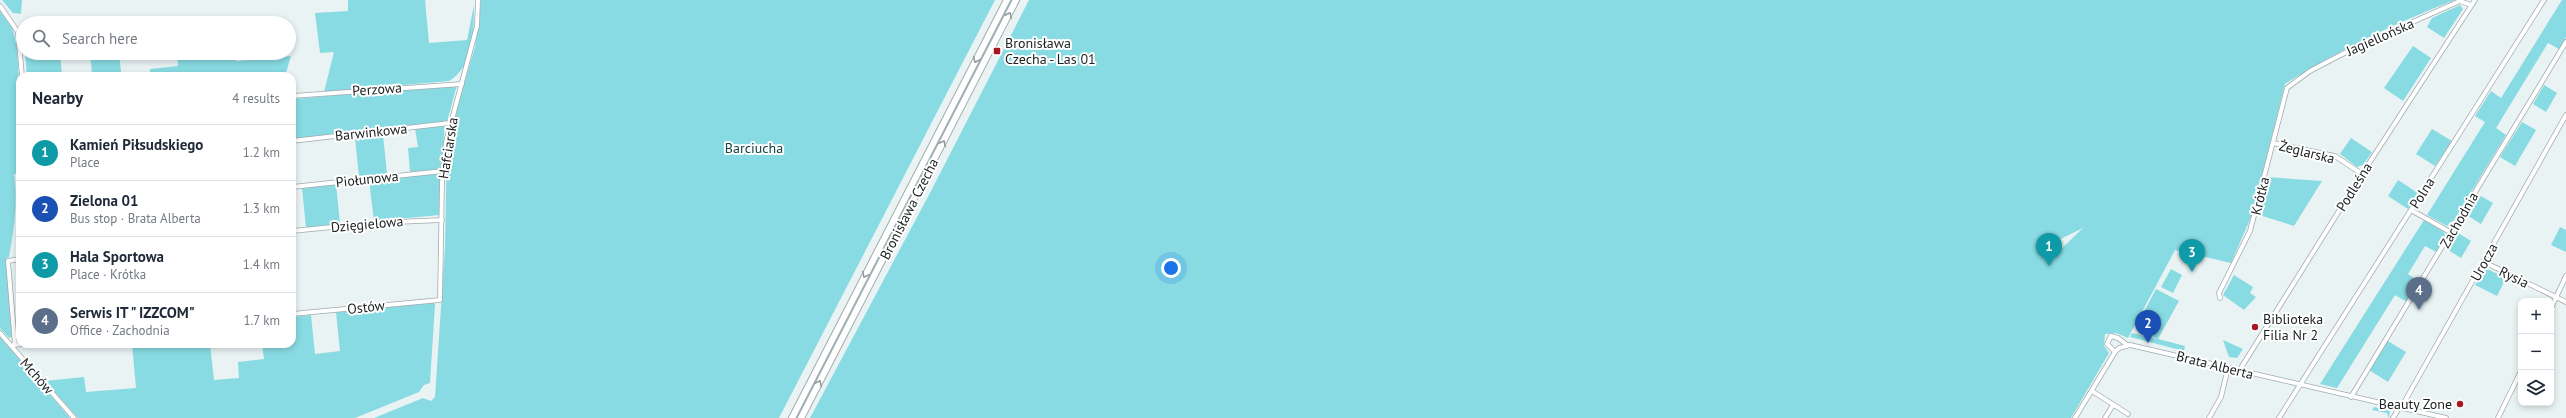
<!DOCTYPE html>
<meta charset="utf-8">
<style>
body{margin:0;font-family:"PT Sans",sans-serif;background:#f6f6f7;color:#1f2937}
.controls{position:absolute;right:12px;bottom:12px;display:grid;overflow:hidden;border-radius:8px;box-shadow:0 2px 6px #0003}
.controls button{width:36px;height:36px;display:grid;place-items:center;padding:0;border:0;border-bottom:1px solid #e0e1e3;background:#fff;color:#1f2937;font:20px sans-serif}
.you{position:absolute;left:1171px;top:268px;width:14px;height:14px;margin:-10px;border:3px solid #fff;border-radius:50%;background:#1a73e8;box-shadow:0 0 0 6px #1a73e833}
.badge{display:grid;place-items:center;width:26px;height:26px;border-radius:50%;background:#ea580c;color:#fff;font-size:13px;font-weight:700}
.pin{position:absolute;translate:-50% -33px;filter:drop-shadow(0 1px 2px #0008)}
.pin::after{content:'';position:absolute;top:21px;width:14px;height:12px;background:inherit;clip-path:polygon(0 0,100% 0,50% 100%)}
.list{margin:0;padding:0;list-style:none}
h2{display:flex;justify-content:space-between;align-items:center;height:52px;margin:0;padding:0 16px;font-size:17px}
h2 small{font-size:13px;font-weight:400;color:#747a83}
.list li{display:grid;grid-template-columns:26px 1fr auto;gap:12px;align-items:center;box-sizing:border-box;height:56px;padding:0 16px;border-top:1px solid #e0e1e3}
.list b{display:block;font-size:15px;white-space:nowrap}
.list p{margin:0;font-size:13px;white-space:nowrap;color:#747a83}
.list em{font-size:13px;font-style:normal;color:#747a83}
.icon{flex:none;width:22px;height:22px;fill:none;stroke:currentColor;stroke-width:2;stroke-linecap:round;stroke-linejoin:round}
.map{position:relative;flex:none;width:2566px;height:418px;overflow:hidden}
.search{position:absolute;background:#fff;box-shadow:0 2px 6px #0003;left:16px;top:16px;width:280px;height:44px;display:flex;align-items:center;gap:10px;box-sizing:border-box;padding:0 14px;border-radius:22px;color:#747a83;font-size:15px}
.panel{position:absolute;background:#fff;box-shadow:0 2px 6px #0003;left:16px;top:72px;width:280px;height:276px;border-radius:12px}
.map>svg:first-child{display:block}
.green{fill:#88dbe3;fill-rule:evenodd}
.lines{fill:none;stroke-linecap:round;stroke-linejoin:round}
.minor-casing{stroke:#a2abac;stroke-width:5.5}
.primary-casing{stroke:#a2abac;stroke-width:8}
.minor{stroke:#fff;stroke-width:4}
.primary{stroke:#fff;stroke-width:6}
.oneway{stroke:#999b9b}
.poi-dot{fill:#aa1525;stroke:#fff;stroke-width:1.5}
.labels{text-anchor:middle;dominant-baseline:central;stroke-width:4;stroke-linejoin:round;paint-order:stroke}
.street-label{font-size:14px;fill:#1d2020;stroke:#fff}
.poi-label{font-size:14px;fill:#1d2020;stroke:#fff;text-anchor:start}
.park-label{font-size:14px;fill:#134145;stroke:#fff}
</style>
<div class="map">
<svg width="2566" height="418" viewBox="0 0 2566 418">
<rect width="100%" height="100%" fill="#e9f3f3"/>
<g class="green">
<path d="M2,0H22L21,14L13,13Z"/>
<path d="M348,0H425L429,43L467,40L474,5C474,30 473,68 449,81L324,92L334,52L320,53L315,13L348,11Z"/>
<path d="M481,0H995L779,418H374L423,398L431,401L435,397L445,247L447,142L475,47Z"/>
<path d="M1010,0H1014L798,418H794Z"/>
<path d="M1029,0H2455C2395,23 2339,50 2285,84L2252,215L2231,263L2175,250L2128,338L2116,333L2105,334L2104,346L2109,353L2071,418H810L931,191ZM2083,228L2060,250L2039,257L2044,247Z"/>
<path d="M2562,0H2566V37L2559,49L2548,43L2496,128L2506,135L2454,220L2447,226L2427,215L2485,122L2475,116L2491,91L2501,98Z"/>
<path d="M2460,5L2463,9L2444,38L2427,27L2432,18Z"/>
<path d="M0,11L12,27L17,47L20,100V174H14C18,203 14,229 9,257L6,258L12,337L9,338L0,328Z"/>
<path d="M2413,46L2431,58L2403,101L2384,88Z"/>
<path d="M25,53H60L62,76H27Z"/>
<path d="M90,53H119L121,72L92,74Z"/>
<path d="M177,53H235L236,61L291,56L285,76H150V69L178,66Z"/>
<path d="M457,85L447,122L292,139V99Z"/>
<path d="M2544,85L2557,93L2546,112L2533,104Z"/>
<path d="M2522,122L2536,130L2515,166L2500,157Z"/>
<path d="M445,125L441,169L410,172L408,148L418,147L415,128Z"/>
<path d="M2432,129L2452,141L2435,166L2416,154Z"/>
<path d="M383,135L387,174L359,177L355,138Z"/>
<path d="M2351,138L2372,152L2363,165L2357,167L2340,154Z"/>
<path d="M440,173V215L374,221L369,181Z"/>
<path d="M2267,177L2322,181L2294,226L2259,215Z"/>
<path d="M2398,180L2418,193L2408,209L2388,196Z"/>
<path d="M336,184L340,224L306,228L302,188Z"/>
<path d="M2481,196L2493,203L2481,224L2465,214L2476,197Z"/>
<path d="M2424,220L2444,232L2446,239L2438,253L2425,246L2408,274L2420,282L2407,302L2395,295L2337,388L2320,384Z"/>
<path d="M2560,227L2566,230V252L2551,245Z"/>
<path d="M2455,231L2471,241L2461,258L2445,248Z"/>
<path d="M2485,268L2506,278L2497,296L2475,285Z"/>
<path d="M2171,269L2182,275L2173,293L2161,287Z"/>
<path d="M2234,275L2253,287L2250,293L2256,297L2244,310L2223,295Z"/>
<path d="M2156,289L2179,301L2158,339L2185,346L2184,351L2130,337L2132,333L2157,339L2136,327Z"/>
<path d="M432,302L435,304L430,383L424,385L419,392L355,418H78L45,381L84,377L86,392L136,388L132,344H210L214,380L239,378L238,362L264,359L262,344H292V317L311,315L315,354L340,351L336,312Z"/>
<path d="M0,337L70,418H0Z"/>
<path d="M2223,340L2243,349L2237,358L2229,357Z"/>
<path d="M2388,341L2406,352L2388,382L2369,370Z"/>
<path d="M2374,407L2390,411L2389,418L2387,413L2372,410Z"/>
</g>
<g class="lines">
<g class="minor-casing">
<g id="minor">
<path d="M0,6L18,32L22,76"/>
<path d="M292,96L462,84"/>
<path d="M292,141L450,123"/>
<path d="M2273,143L2335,156L2362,174"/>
<path d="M292,187L443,171"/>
<path d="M2411,210L2450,232"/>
<path d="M292,231L373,223L442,220"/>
<path d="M2484,262L2566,302"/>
<path d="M2220,298L2219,293L2250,231L2287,88L2310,71L2354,48L2460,1L2471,5"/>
<path d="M2551,308L2566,276"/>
<path d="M292,314L440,300L442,183L446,142L477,26L478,0"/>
<path d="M0,333L74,418"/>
<path d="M13,345L23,344"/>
<path d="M15,345L8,261L20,259"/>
<path d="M2115,352L2107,344L2111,336L2118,338L2127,345"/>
<path d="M2239,371L2362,174L2475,0"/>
<path d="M2092,391L2128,414"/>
<path d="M2351,397L2566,42"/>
<path d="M2401,408L2566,115"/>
<path d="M2075,418L2115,352L2119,348L2130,345L2446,418"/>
<path d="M2105,418L2113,405"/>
<path d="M2209,418L2221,397L2228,368"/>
<path d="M2279,418L2544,0"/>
<path d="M2393,418L2399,408"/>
<path d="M2498,418L2521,371"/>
</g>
</g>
<g class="primary-casing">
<g id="primary">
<path d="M792,418L1007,0"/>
<path d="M801,418L1016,0"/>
</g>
</g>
<use href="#minor" class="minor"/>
<use href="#primary" class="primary"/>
</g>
<defs><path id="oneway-chevron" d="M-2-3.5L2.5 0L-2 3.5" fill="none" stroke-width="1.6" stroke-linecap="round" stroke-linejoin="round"/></defs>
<g class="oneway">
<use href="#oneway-chevron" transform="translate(1009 15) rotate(-63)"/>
<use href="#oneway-chevron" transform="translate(976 60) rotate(117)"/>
<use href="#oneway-chevron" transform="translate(943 143) rotate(-63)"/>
<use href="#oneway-chevron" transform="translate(865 275) rotate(117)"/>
<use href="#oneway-chevron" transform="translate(819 383) rotate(-63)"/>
</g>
<g class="poi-dot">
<rect x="993" y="47" width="8" height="8" rx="2"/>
<circle cx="2255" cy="327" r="4"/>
<circle cx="2460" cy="404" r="4"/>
</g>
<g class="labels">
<g class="street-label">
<text transform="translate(2380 37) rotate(-24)">Jagiellońska</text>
<text transform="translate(377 89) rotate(-4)">Perzowa</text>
<text transform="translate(371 132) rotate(-6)">Barwinkowa</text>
<text transform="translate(448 148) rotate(-81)">Hafciarska</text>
<text transform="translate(2307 152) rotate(14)">Żeglarska</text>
<text transform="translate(367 179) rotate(-6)">Piołunowa</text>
<text transform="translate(2354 187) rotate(-58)">Podleśna</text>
<text transform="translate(2422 193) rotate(-58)">Polna</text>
<text transform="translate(2260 196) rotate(-76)">Krótka</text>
<text transform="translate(909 209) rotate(-63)">Bronisława Czecha</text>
<text transform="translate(2459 220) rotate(-60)">Zachodnia</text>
<text transform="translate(367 224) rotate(-5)">Dzięgielowa</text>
<text transform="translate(2484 262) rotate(-61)">Urocza</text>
<text transform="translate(2514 277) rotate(26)">Rysia</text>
<text transform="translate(366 307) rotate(-6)">Ostów</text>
<text transform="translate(2215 365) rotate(14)">Brata Alberta</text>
<text transform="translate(37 376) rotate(49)">Mchów</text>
</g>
<g class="poi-label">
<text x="1005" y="43">Bronisława<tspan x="1005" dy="16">Czecha - Las 01</tspan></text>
<text x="2263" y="319">Biblioteka<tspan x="2263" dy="16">Filia Nr 2</tspan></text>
<text x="2452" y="404" text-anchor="end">Beauty Zone</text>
</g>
<g class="park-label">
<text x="754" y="148">Barciucha</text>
</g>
</g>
</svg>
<div class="controls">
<button>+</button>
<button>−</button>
<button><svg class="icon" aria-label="layers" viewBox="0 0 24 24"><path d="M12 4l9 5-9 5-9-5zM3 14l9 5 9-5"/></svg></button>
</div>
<div class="you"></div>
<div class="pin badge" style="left:2049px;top:266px;background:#0f9aa8">1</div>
<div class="pin badge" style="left:2148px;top:343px;background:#1a4fb4">2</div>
<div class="pin badge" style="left:2192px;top:272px;background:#0f9aa8">3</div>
<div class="pin badge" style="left:2419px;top:310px;background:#5c6f8a">4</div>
<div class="search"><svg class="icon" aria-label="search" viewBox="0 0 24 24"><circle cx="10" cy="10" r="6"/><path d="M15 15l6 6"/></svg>Search here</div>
<section class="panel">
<h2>Nearby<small>4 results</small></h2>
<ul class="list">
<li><span class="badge" style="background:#0f9aa8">1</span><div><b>Kamień Piłsudskiego</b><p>Place</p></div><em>1.2 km</em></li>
<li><span class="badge" style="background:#1a4fb4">2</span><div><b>Zielona 01</b><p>Bus stop · Brata Alberta</p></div><em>1.3 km</em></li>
<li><span class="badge" style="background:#0f9aa8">3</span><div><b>Hala Sportowa</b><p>Place · Krótka</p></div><em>1.4 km</em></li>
<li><span class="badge" style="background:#5c6f8a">4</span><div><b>Serwis IT &quot; IZZCOM&quot;</b><p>Office · Zachodnia</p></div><em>1.7 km</em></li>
</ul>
</section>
</div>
